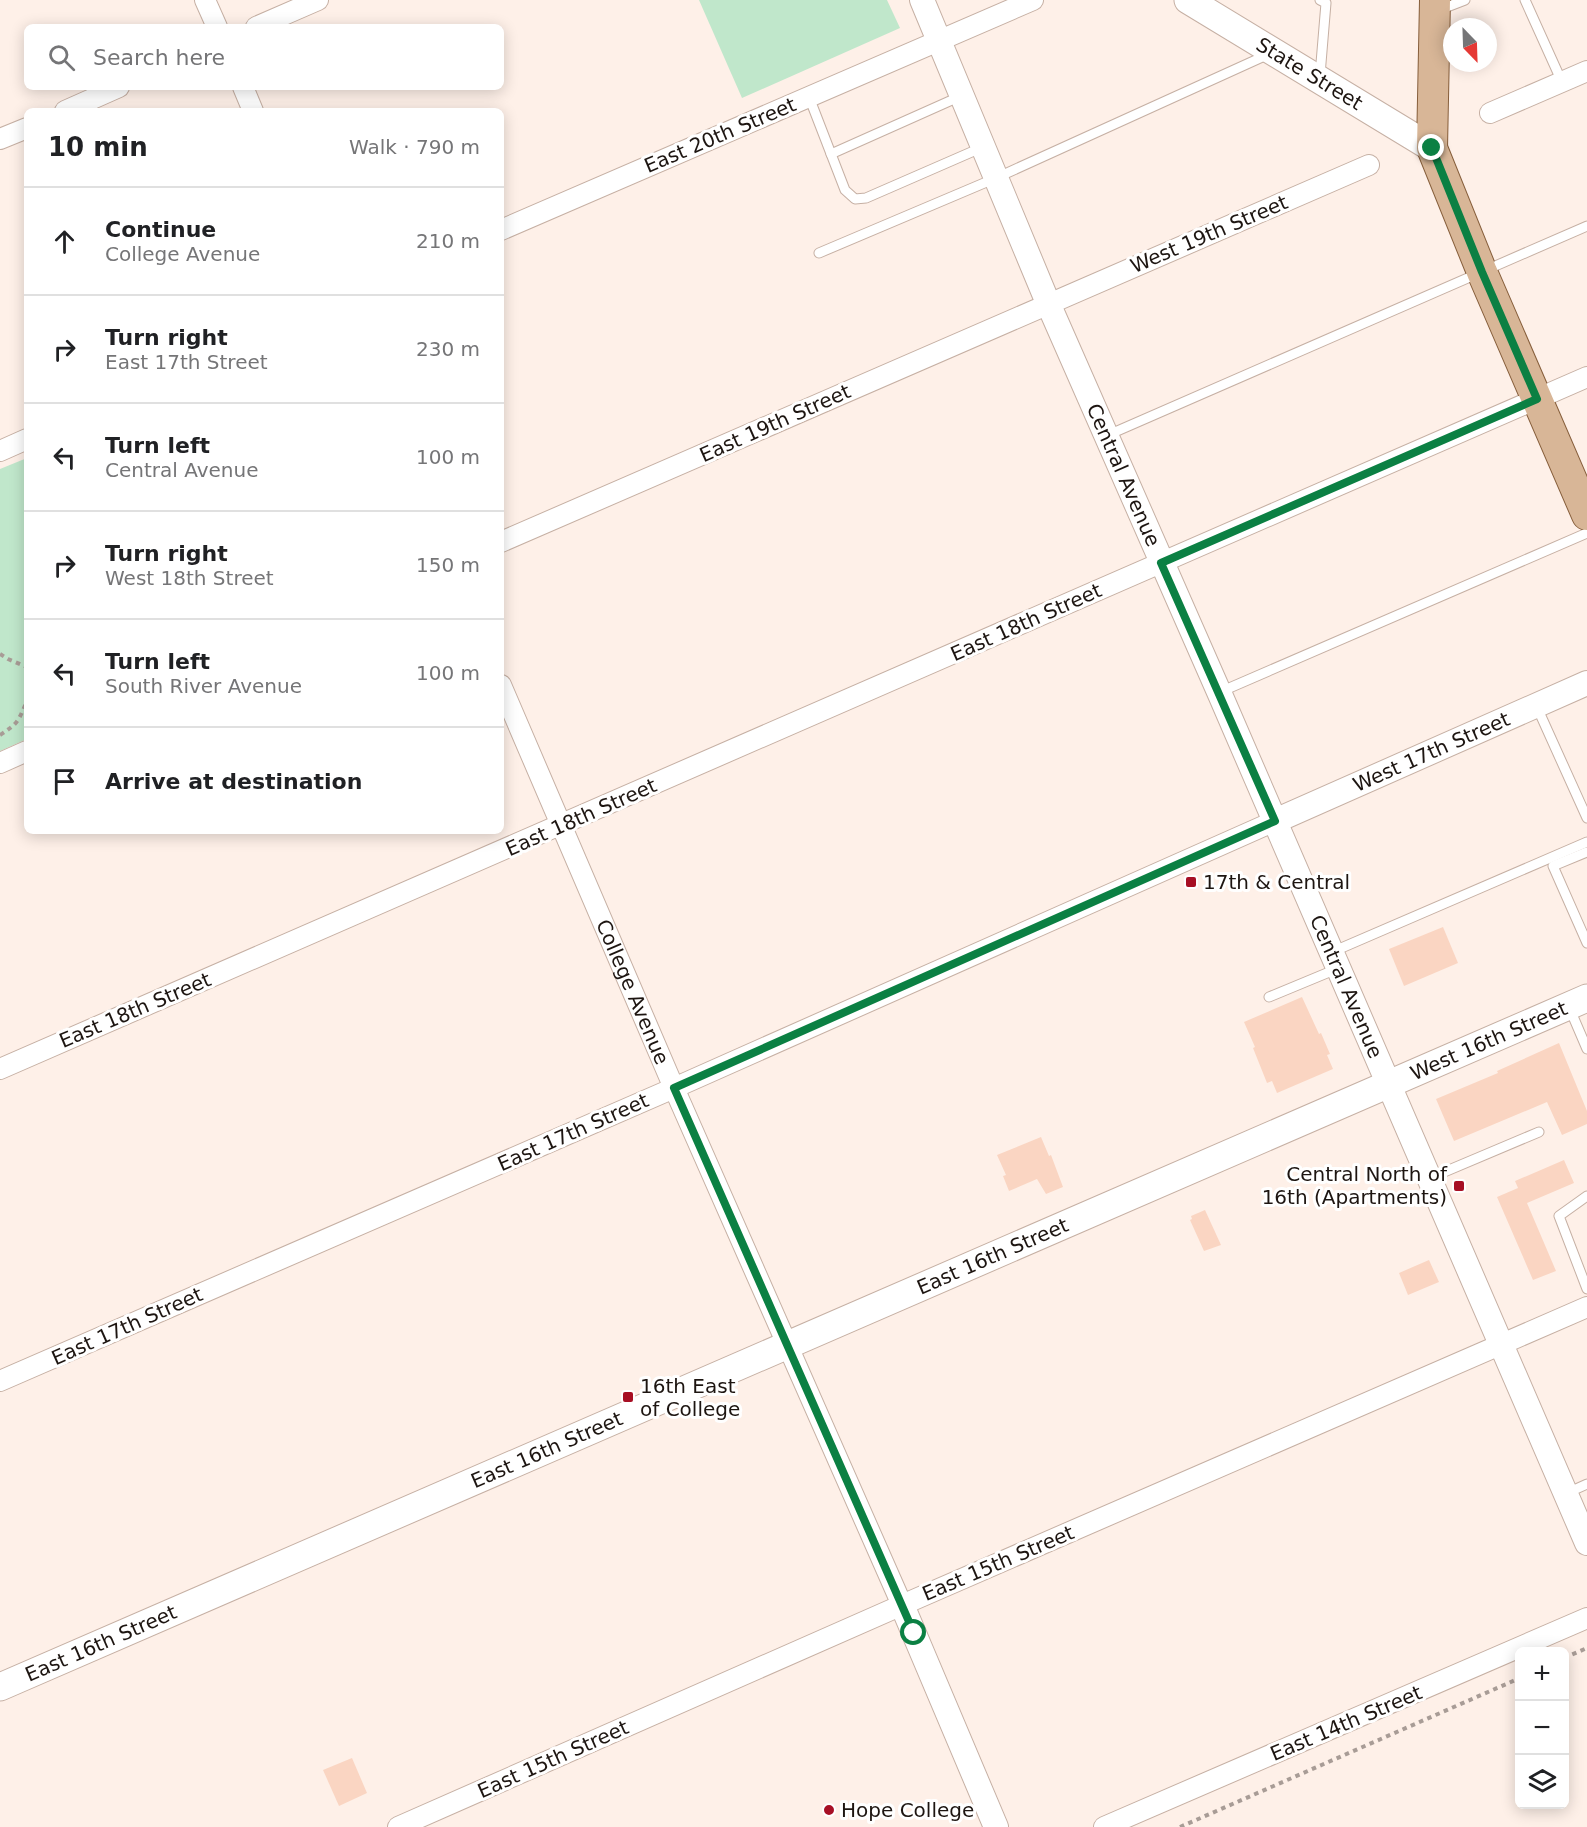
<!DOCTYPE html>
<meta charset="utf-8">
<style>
body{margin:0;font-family:"DejaVu Sans",sans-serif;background:#f6f6f6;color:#202124}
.controls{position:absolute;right:18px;bottom:18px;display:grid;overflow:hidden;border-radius:9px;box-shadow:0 3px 15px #0003}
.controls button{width:54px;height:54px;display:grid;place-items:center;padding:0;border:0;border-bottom:2px solid #e0e0e0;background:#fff;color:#202124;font:30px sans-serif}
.compass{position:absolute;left:1443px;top:18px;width:54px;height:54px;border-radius:50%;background:#fff;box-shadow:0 3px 15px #0003;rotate:157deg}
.stop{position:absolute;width:18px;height:18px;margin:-14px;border:4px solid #0b8043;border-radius:50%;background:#fff}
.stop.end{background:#0b8043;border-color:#fff;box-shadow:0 2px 6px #0008}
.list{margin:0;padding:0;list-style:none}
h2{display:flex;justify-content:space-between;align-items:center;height:78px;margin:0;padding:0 24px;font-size:26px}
h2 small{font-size:20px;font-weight:400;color:#757577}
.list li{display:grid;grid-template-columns:39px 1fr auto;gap:18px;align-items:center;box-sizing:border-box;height:108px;padding:0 24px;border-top:2px solid #e0e0e0}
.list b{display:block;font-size:22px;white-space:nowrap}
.list p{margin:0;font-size:20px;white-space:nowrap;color:#757577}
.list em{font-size:20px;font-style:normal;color:#757577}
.icon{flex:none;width:33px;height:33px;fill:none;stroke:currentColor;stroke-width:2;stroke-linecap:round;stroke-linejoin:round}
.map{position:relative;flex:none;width:1587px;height:1827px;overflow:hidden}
.search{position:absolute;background:#fff;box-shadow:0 3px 15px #0003;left:24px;top:24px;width:480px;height:66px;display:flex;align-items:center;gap:15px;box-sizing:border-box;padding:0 21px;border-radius:9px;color:#757577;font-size:22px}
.panel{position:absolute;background:#fff;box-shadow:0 3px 15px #0003;left:24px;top:108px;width:480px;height:726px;border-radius:9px}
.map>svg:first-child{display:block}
.green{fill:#c0e7cb}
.building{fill:#fad5c2}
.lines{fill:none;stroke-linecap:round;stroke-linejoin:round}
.service-casing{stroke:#c6b0a4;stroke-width:11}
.minor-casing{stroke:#c6b0a4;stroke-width:22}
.tertiary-casing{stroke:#c6b0a4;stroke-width:26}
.secondary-casing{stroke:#c6b0a4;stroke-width:29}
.primary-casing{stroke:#865e3b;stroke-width:32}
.path{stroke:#a89c96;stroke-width:4;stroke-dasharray:4.5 4.5;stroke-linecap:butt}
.service{stroke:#fff;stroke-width:9}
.minor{stroke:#fff;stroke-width:20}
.tertiary{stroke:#fff;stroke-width:24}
.secondary{stroke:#fff;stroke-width:27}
.primary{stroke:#d8b697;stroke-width:30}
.route{stroke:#0b8043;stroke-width:8}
.poi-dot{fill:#a70f24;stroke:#fff;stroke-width:2}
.labels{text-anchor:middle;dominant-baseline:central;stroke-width:6;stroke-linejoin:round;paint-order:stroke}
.street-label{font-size:20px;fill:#1d1511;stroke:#fff}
.poi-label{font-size:20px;fill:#1d1511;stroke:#fff;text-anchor:start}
</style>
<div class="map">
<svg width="1587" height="1827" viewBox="0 0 1587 1827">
<rect width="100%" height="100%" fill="#fef0e8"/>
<g class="green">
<path d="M699,0H887L900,28L742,98Z"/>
<path d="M27,458V739L0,751V469Z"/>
</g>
<g class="building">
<path d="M1443,927L1458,963L1404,986L1389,949Z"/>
<path d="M1302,997L1319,1034L1321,1033L1330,1054L1327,1055L1333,1069L1277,1093L1272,1081L1267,1083L1253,1048L1255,1047L1244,1022Z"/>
<path d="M1559,1043L1587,1111V1124L1562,1135L1547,1102L1454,1141L1436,1099L1498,1073L1497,1071Z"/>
<path d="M1041,1137L1049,1156L1051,1155L1063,1187L1046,1194L1037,1179L1009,1191L1003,1176L1006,1175L997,1155Z"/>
<path d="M1564,1160L1574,1183L1527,1203L1556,1271L1533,1280L1497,1197L1518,1188L1515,1181Z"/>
<path d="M1205,1210L1221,1245L1204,1251L1190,1220L1192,1219L1191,1216Z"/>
<path d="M1429,1260L1439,1282L1408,1295L1399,1273Z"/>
<path d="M352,1758L367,1793L339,1806L323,1770Z"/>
</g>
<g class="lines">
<g class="service-casing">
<g id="service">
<path d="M1320,0L1326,3L1320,75"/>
<path d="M1525,0L1562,82"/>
<path d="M1439,10L1465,0"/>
<path d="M809,97L845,190L855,199L866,198L983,147"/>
<path d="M831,154L961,96"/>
<path d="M819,253L996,178L1269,54"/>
<path d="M1108,435L1587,226"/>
<path d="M1220,692L1587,533"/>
<path d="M1536,705L1587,818"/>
<path d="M1587,852L1553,866L1587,943"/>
<path d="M1332,952L1587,842"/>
<path d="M1269,997L1339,968"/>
<path d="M1569,1007L1587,1049"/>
<path d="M1430,1178L1539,1132"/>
<path d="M1587,1196L1559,1216L1587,1289"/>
<path d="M1567,1493L1587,1484"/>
</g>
</g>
<g class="minor-casing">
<g id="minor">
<path d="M205,0L217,27"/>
<path d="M256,27L318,0"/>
<path d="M243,87L253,111"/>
<path d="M65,111L119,87"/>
<path d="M1490,113L1587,71"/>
<path d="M0,139L27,128"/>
<path d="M501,230L1033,0"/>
<path d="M0,451L27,439"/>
<path d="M501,542L1369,165"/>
<path id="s1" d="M501,685L674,1088L902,1605"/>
<path d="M0,763L27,751"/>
<path d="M0,1069L1587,377"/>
<path d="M0,1381L674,1088L1275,821"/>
<path d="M398,1827L902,1605L1587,1307"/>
<path d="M1104,1827L1587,1618"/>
</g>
</g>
<g class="tertiary-casing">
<g id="tertiary">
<path id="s2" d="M922,0L1048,303L1219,692L1587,1543"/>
<path id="s3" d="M1275,821L1587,683"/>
<path d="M902,1605L996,1827"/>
</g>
</g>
<g class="secondary-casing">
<g id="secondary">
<path id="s4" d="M1188,0L1432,148"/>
<path id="s5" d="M0,1687L1587,998"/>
</g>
</g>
<g class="primary-casing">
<path id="primary" d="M1435,0L1432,148L1482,272L1587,515"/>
</g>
<g class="path">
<path d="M0,654L8,659L27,667"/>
<path d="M0,735C19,723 18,721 27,701"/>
<path d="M1564,1658L1587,1648"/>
<path d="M1180,1827L1520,1678"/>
</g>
<use href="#service" class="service"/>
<use href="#minor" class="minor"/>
<use href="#tertiary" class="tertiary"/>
<use href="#secondary" class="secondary"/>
<use href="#primary" class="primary"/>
</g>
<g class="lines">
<path class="route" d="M914,1633L674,1088L1275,821L1161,563L1537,399L1482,272L1432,148"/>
</g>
<g class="poi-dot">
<rect x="1185" y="876" width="12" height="12" rx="3"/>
<rect x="1453" y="1180" width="12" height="12" rx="3"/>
<rect x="622" y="1391" width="12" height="12" rx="3"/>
<circle cx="829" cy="1810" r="6"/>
</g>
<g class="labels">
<g class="street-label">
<text stroke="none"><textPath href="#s4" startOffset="142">State Street</textPath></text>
<text transform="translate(720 135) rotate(-23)">East 20th Street</text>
<text transform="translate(1209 234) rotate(-23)">West 19th Street</text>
<text transform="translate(775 423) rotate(-24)">East 19th Street</text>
<text stroke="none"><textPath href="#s2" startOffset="516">Central Avenue</textPath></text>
<text transform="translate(1026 622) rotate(-24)">East 18th Street</text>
<text stroke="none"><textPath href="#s3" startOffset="171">West 17th Street</textPath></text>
<text transform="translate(581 817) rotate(-24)">East 18th Street</text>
<text stroke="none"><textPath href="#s2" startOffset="1074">Central Avenue</textPath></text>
<text stroke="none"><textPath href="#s1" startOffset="334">College Avenue</textPath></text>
<text transform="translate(135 1010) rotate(-23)">East 18th Street</text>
<text stroke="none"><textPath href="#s5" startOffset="1623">West 16th Street</textPath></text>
<text transform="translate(573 1132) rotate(-24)">East 17th Street</text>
<text stroke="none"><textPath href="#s5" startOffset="1082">East 16th Street</textPath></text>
<text transform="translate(127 1326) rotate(-24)">East 17th Street</text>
<text stroke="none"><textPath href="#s5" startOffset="596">East 16th Street</textPath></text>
<text transform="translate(998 1563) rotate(-23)">East 15th Street</text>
<text stroke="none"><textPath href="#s5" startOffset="110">East 16th Street</textPath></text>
<text transform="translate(1346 1723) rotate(-23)">East 14th Street</text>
<text transform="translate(553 1759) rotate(-24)">East 15th Street</text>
</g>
<g class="poi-label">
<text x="1203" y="882">17th &amp; Central</text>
<text x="1447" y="1174" text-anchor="end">Central North of<tspan x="1447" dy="23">16th (Apartments)</tspan></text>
<text x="640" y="1386">16th East<tspan x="640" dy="23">of College</tspan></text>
<text x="841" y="1810">Hope College</text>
</g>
</g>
</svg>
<div class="controls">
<button>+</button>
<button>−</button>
<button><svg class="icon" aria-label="layers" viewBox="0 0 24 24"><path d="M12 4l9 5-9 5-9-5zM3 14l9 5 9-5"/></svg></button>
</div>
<svg class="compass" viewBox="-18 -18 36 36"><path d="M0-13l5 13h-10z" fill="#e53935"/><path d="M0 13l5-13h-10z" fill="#757577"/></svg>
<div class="stop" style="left:914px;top:1633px"></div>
<div class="stop end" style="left:1432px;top:148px"></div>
<div class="search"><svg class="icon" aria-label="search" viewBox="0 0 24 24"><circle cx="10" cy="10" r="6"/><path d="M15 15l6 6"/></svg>Search here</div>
<section class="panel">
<h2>10 min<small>Walk · 790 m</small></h2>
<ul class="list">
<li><svg class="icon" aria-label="ahead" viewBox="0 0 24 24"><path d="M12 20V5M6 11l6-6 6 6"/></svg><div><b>Continue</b><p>College Avenue</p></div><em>210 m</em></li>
<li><svg class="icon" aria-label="right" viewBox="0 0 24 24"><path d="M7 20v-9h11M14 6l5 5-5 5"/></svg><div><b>Turn right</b><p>East 17th Street</p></div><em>230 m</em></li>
<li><svg class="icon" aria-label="left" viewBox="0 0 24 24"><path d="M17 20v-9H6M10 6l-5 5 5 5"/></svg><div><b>Turn left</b><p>Central Avenue</p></div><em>100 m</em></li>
<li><svg class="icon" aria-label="right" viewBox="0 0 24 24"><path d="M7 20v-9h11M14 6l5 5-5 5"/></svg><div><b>Turn right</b><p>West 18th Street</p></div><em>150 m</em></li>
<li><svg class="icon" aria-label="left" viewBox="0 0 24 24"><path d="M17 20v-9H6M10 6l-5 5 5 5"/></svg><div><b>Turn left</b><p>South River Avenue</p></div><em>100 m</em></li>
<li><svg class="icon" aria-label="arrive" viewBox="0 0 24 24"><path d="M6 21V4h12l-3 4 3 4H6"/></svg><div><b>Arrive at destination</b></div></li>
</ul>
</section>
</div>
